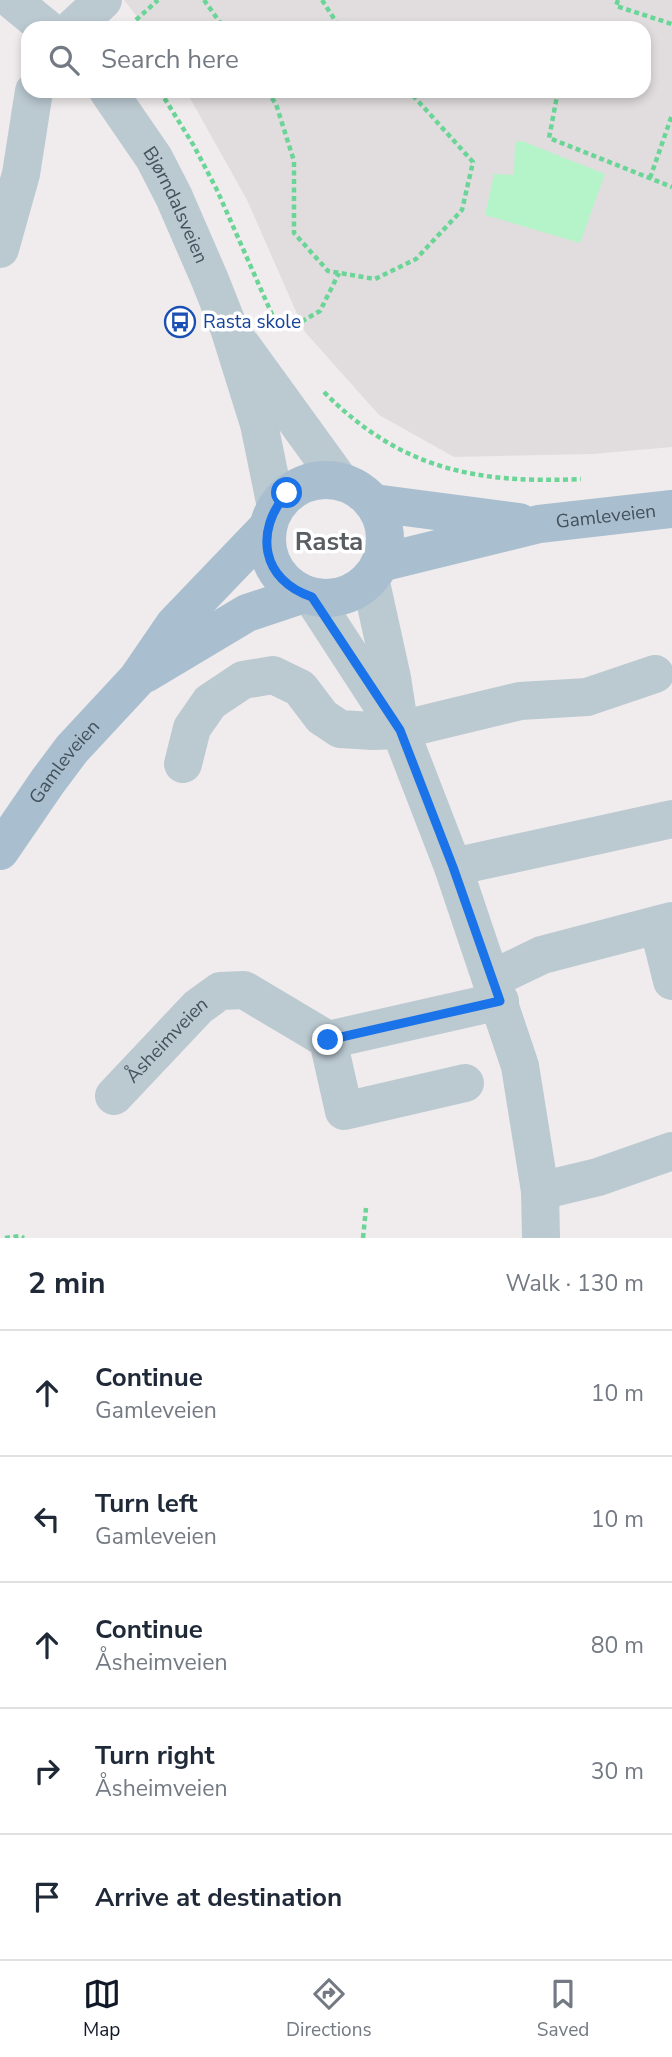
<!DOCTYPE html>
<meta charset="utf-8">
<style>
body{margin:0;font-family:"Nunito Sans",sans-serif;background:#f6f6f7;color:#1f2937}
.stop{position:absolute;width:21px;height:21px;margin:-16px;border:5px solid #1a73e8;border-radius:50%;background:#fff}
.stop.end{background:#1a73e8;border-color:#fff;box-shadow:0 2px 7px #0008}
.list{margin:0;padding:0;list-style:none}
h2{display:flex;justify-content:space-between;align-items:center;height:91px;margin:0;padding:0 28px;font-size:30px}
h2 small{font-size:23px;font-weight:400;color:#747a83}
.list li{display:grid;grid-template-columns:46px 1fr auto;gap:21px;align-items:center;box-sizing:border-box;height:126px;padding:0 28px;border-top:2px solid #e0e1e3}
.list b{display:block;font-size:26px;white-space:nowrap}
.list p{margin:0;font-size:23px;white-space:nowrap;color:#747a83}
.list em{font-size:23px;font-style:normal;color:#747a83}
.icon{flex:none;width:38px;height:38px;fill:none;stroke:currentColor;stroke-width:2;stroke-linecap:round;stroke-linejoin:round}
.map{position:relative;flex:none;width:672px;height:1238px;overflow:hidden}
.search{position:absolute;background:#fff;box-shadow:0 4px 10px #0003;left:21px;right:21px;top:21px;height:77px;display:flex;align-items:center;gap:18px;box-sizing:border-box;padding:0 24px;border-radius:21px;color:#747a83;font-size:26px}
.sheet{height:721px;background:#fff}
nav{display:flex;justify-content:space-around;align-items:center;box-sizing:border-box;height:98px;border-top:2px solid #e0e1e3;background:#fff;font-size:19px;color:#747a83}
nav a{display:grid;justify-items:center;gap:4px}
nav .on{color:#111827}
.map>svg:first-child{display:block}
.education{fill:#e1dddf}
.green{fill:#b5f3c8}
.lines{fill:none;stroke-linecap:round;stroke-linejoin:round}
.path{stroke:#6ad597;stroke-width:4.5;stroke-dasharray:5 3.5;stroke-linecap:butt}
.minor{stroke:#bbc9d1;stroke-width:38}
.major{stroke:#a9bfcf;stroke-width:38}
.route{stroke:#1a73e8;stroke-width:9}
.labels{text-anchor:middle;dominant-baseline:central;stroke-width:7;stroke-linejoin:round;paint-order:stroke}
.street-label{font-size:19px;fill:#43525c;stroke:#fff}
.transit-label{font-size:19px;fill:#164399;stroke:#fff;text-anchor:start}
.district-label{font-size:26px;font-weight:bold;fill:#595e63;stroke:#fff}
</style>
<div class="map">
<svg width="672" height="1238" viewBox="0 0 672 1238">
<rect width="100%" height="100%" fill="#f0eced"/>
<path class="education" d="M124,0H672V447L593,454L454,457L379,415L305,332L247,200L186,91H644V28H146Z"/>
<path class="green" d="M522,141L605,174L580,243L485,215L494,174L514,175L515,142Z"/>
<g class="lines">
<g class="path">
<path d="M204,0L224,28"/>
<path d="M322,0L340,28"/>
<path d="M618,0L616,6L672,24"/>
<path d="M136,20L158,0"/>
<path d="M160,91L194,146L217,190L278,328"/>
<path d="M267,91L276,104L294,161V233L328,271L375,279L416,259L462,210L473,162L409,91"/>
<path d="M558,91L549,138L672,187"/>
<path d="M650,178L672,115"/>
<path d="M275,323L286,318L292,327L320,311L339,273"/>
<path d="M324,392C400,469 476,484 581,479"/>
<path d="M5,1238L20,1236L24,1238"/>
<path d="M363,1238L366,1208"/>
</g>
<g class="minor">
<path d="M12,0L46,28"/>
<path d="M73,28L103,0"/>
<path id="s1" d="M108,91L154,158L174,197L210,280L229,328L259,424L276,507"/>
<path d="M0,249L21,174L34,91"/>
<path d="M242,346L339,480"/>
<path d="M370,578L392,678L400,730L453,867L520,1066L540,1191L541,1238"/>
<path d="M312,597L390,717"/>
<path d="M183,764L192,728L210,702L243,680L273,675L300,688L322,717L340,729L373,731L400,730L520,701L587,697L655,674"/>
<path d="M453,867L672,819"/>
<path d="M658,925L672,981"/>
<path d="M492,979L542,955L672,921"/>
<path d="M328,1040L344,1111L465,1083"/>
<path id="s2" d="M114,1096L198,1007L220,991L244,990L328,1040L500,1001"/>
<path d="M540,1191L598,1177L672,1151"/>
</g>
<g class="major">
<circle cx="326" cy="539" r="59"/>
<path d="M374,503L519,522"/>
<path id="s3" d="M380,563L539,524L672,509"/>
<path d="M145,674L247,613L304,594"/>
<path id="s4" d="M0,851L48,781L72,749L137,679L174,625L268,527"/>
</g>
</g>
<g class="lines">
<path class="route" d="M287,493C254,531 261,580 312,597L400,730L453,867L500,1001L328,1040"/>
</g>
<defs>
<g id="bus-ring" transform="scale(1.575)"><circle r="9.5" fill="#fff" stroke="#1a4fb4" stroke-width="1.5"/><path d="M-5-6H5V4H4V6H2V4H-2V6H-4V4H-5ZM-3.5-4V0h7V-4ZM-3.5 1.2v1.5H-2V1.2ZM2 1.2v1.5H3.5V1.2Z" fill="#1a4fb4"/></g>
</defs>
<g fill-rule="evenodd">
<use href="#bus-ring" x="180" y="322"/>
</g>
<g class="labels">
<g class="street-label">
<text stroke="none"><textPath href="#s1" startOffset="133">Bjørndalsveien</textPath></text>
<text stroke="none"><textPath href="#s3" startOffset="231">Gamleveien</textPath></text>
<text stroke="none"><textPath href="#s4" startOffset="110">Gamleveien</textPath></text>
<text stroke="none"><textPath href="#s2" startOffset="77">Åsheimveien</textPath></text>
</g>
<g class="transit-label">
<text x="203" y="322">Rasta skole</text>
</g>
<g class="district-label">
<text x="329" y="541">Rasta</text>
</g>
</g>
</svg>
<div class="stop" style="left:287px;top:493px"></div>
<div class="stop end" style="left:328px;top:1040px"></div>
<div class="search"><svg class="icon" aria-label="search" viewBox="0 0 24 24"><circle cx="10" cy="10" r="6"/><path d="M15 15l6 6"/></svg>Search here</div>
</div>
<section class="sheet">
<h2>2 min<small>Walk · 130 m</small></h2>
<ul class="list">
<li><svg class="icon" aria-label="ahead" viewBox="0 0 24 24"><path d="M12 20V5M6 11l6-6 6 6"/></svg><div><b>Continue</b><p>Gamleveien</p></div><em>10 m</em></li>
<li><svg class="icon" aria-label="left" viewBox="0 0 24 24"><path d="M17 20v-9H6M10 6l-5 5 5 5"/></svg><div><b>Turn left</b><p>Gamleveien</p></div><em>10 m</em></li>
<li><svg class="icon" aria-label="ahead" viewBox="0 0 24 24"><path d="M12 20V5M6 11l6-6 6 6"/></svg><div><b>Continue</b><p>Åsheimveien</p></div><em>80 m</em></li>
<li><svg class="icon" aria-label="right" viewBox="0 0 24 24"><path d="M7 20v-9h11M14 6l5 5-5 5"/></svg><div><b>Turn right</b><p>Åsheimveien</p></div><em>30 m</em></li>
<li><svg class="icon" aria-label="arrive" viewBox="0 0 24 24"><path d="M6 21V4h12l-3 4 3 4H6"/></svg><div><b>Arrive at destination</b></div></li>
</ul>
</section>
<nav>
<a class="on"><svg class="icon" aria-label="map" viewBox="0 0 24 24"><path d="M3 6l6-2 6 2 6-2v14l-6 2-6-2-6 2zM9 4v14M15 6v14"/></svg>Map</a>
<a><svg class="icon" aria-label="directions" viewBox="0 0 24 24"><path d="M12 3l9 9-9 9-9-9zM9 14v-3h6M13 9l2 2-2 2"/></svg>Directions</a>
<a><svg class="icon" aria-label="saved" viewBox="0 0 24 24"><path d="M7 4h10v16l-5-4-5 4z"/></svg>Saved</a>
</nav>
